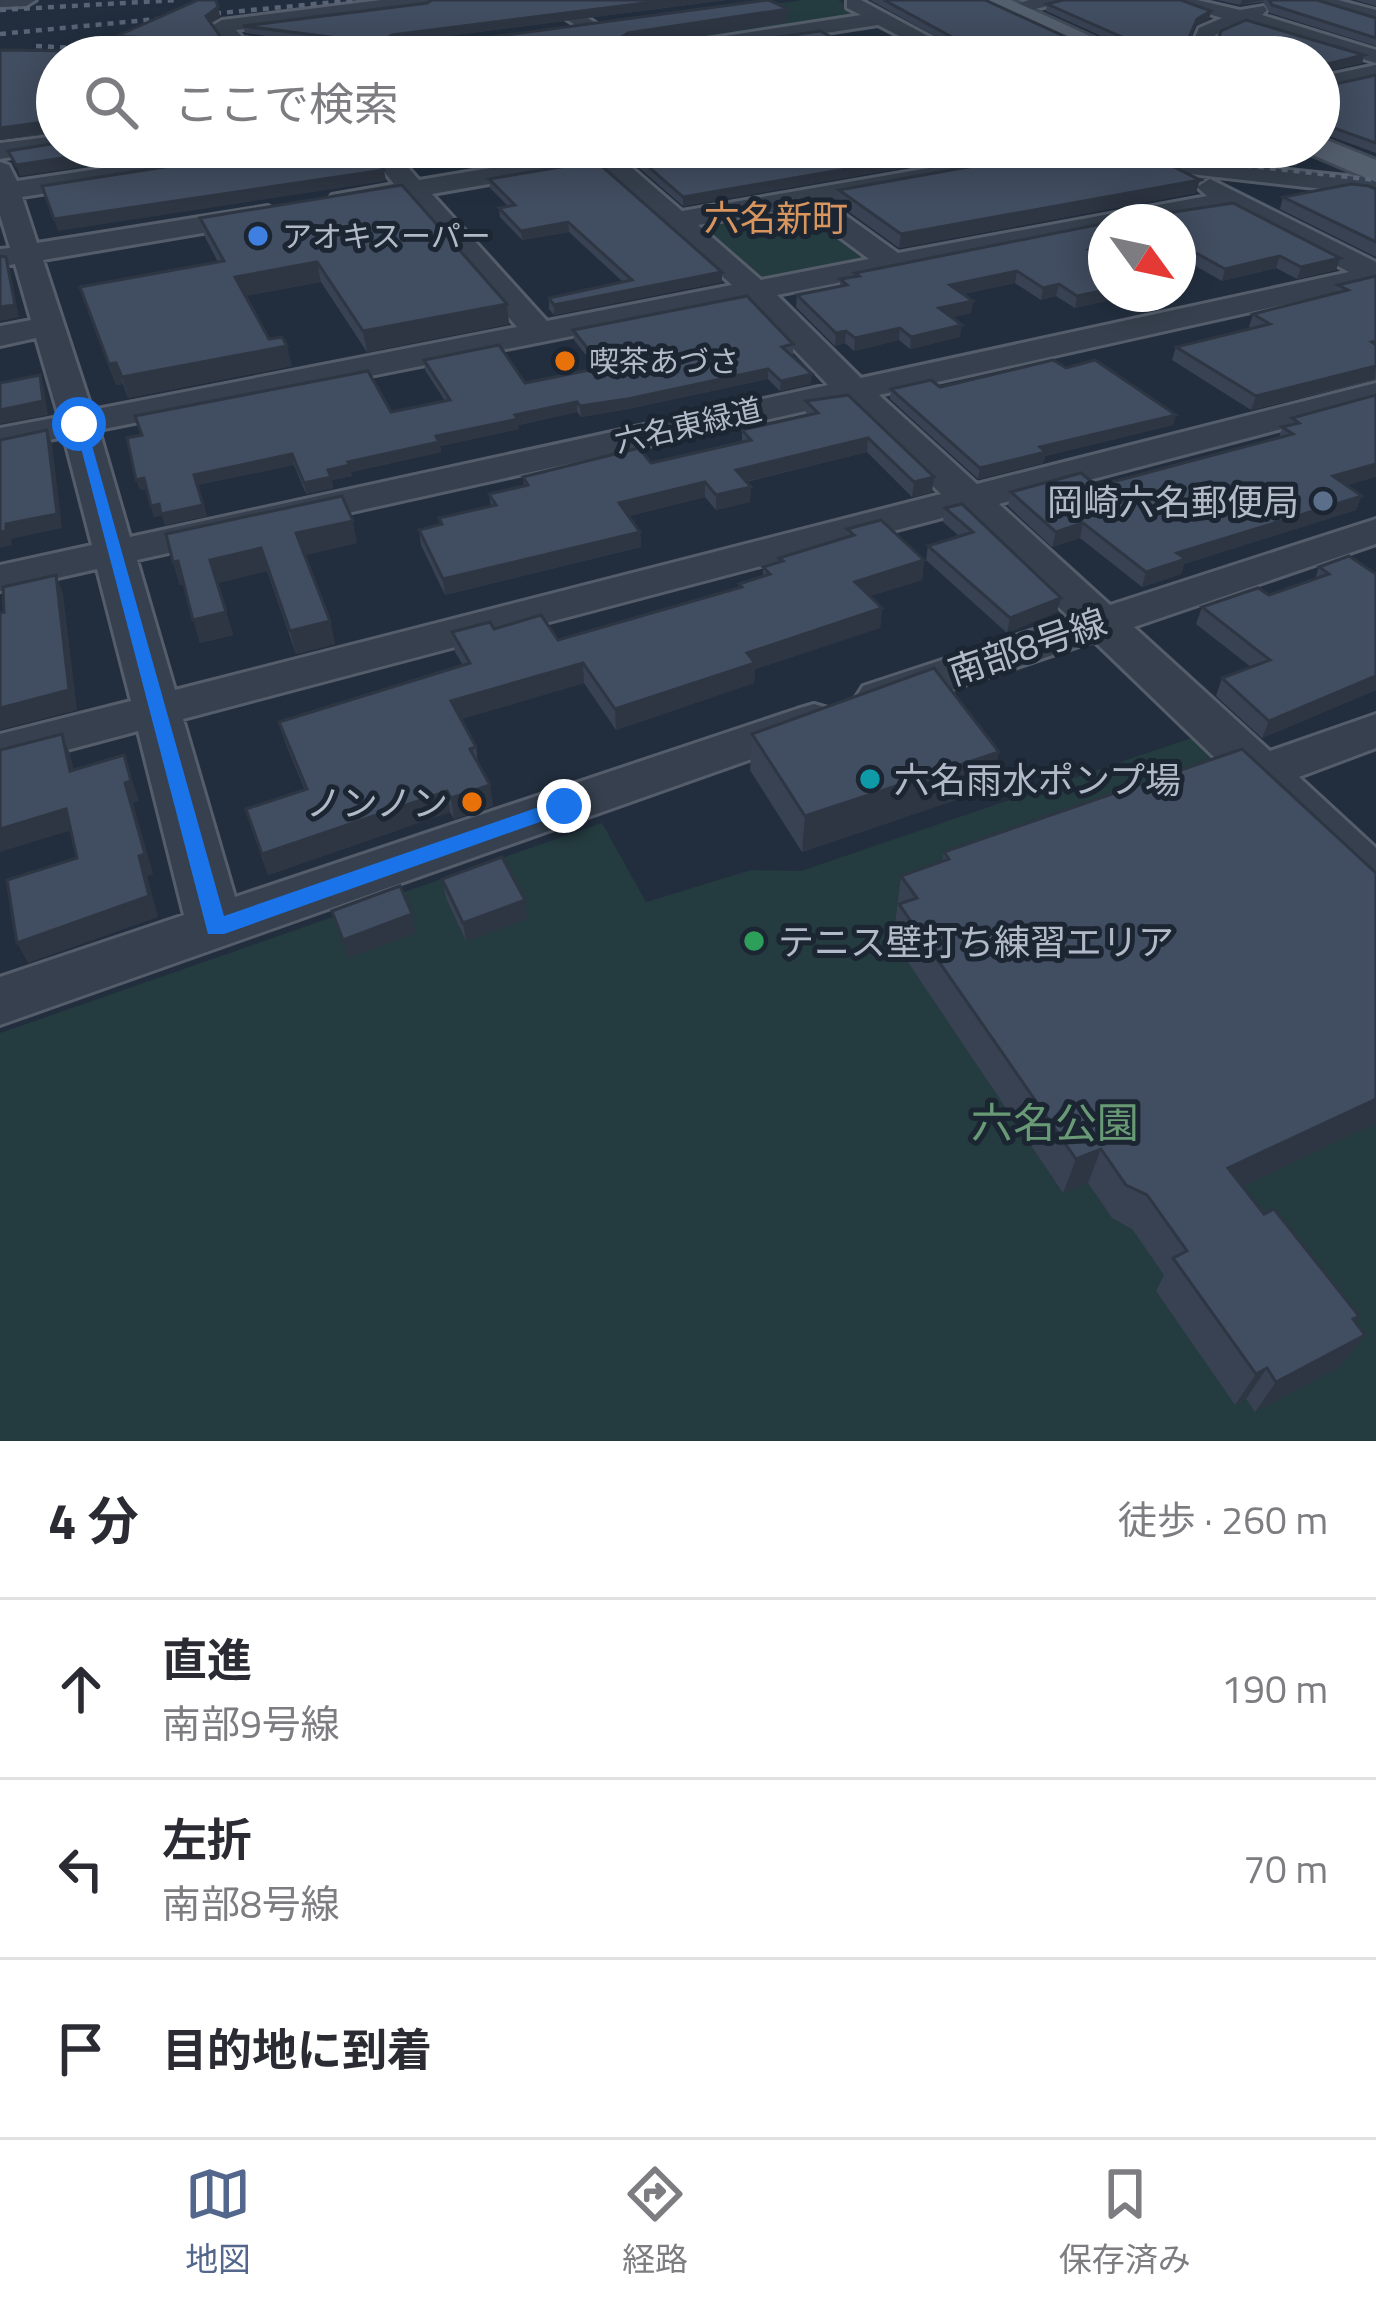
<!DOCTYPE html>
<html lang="ja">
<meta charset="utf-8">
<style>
body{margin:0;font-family:"Titillium Web","Noto Sans JP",sans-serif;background:#f2f2f3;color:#2b2b33}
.compass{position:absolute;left:1088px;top:204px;width:108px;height:108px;border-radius:50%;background:#fff;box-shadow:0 6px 30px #0003;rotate:123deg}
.stop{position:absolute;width:36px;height:36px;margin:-27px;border:9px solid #1a73e8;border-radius:50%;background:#fff}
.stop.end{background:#1a73e8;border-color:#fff;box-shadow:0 3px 12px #0008}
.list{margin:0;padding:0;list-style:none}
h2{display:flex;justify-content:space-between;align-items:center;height:156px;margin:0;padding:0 48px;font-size:51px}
h2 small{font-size:39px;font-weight:400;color:#7c7c81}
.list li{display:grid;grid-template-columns:78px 1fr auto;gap:36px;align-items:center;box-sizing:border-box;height:180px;padding:0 48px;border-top:3px solid #e1e1e2}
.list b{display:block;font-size:45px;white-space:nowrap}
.list p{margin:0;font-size:39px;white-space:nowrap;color:#7c7c81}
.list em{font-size:39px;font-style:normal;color:#7c7c81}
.icon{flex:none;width:66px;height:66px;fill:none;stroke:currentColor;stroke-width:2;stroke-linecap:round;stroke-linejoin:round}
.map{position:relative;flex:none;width:1376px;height:1441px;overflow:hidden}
.search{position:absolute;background:#fff;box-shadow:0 6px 30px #0003;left:36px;right:36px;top:36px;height:132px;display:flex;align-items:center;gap:30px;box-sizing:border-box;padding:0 42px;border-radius:66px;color:#7c7c81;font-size:45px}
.sheet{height:696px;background:#fff}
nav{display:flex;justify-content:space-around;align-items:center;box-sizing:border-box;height:168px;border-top:3px solid #e1e1e2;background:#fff;font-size:33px;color:#7c7c81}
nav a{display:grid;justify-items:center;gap:6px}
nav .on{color:#53678d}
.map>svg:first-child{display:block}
.green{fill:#243b3f}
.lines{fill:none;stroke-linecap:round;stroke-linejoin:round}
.minor-casing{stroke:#555d6b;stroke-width:6}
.major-casing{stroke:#404956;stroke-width:6}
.minor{fill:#36404e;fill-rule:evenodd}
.major{fill:#545f6e;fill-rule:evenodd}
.rail{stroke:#586375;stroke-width:4.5;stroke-dasharray:6 6;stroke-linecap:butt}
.wall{fill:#384253}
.shaded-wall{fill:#2e3643}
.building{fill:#414d60;stroke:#2e3643;stroke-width:3}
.route{fill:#1a73e8}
.shop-dot{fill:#3f7fe0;stroke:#1c2532;stroke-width:4.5}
.food-dot{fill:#e8710a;stroke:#1c2532;stroke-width:4.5}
.service-dot{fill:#5c6f8a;stroke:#1c2532;stroke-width:4.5}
.culture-dot{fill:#0f9aa8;stroke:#1c2532;stroke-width:4.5}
.leisure-dot{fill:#2e9e5b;stroke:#1c2532;stroke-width:4.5}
.labels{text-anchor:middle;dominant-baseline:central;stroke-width:10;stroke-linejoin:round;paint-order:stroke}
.far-poi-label{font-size:30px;fill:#b2bac9;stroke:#1c2532;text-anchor:start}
.far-street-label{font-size:30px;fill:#b2bac9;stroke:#1c2532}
.far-quarter-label{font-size:36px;fill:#d8955e;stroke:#1c2532}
.poi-label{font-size:36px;fill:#b2bac9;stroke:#1c2532;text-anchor:end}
.street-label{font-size:36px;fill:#b2bac9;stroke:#1c2532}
.near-park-label{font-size:42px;fill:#689b75;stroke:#1c2532}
</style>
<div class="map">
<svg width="1376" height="1441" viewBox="0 0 1376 1441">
<rect width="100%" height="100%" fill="#222e3e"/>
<g class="green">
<path d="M803,0H838L873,18L704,43L665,19Z"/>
<path d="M801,205L873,260L760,281L695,223Z"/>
<path d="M1200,735L1376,899V1441H0V1033L602,823L646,902L751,870L801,871Z"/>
</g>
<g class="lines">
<g class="minor-casing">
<g id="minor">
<path d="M0,0H36L26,6L0,7Z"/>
<path d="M381,0H437L427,6L236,30L243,38L370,51L381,57L243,50L228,46L212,26L222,20Z"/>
<path d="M537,0H561L600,26L583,30Z"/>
<path d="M847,0H861L967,57H940L878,25L670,57H618L629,51L861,15L847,8Z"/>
<path d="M1029,0H1073L1010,15L1000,9Z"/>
<path d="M1163,0H1197L1240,10L1264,6L1267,10L1262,15L1376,50V63L1244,23L1215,35L1209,57H1187L1199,28L1222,18Z"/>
<path d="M1306,0H1338L1376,10V22Z"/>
<path d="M1376,65V79L1319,91V77Z"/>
<path d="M57,136V147L66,148L0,159V143Z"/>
<path d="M244,147H305L293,154L22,197L37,243L268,206L282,214L268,222L43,260L92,410L517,327L407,198L332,207L328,201L332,195L394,184L364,147H390L419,180L616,147H673L670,152L624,161L682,211L952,164L964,147H1069L1376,179V195L987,151L970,175L827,202L898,253L1207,196L1197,187L1210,179L1376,262V284L879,395L977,484L1376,383V404L999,504L1110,605L1376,519V544L1134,627L1270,751L1376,714V748L1299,777L1376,848V901L1357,895L1094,641L897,708L880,712L863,708L856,697L863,686L1070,618L961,513L183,719L235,897L797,709L814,704L831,709L838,720L831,731L0,1025V977L184,915L138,731L0,768V734L131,701L97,569L0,591V565L92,545L64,437L0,450V428L59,417L36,338L0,346V326L31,320L15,264L0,267V249L10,248L0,215V162L9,165L17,181ZM598,165L732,285L547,321L432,194ZM799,207L869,259L761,280L698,225ZM1231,209L1349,272L861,378L777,295L1106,229V222H1151ZM748,301L828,385L130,537L99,430ZM846,402L941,494L175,690L137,560Z"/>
</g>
</g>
<g class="major-casing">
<g id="major">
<path d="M979,0H1011L1136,57H1101Z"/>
<path d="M1319,137L1376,160V182L1308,153L1304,147H1319Z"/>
</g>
</g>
<use href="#minor" class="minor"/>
<use href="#major" class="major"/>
<g class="rail">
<path d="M0,10L178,0"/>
<path d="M0,34L357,0"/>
<path d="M36,46L257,57"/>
<path d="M1079,147L1376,180"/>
</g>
</g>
<g class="wall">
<path d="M198,0H216L220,16L211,23L222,39L283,47L285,57H57V133L0,140V50L158,52L151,47L119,46L117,36Z"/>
<path d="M432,0H726L393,43L386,47L410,48L787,22L628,47L614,56L608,57H561L556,55L542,57H333L331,45L338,46L245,33L243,26L427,3Z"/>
<path d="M870,0H985L1101,53L1136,52L1046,11L1047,4L1063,0H1181L1211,11L1209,19L1195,26L1186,49L1189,54L1214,53L1221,31L1246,20L1364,55L1362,63L1319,73V57H637V54L671,53L820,31L868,56L927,47L941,54H967Z"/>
<path d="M1217,0H1317L1376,18V46L1270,13L1263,2L1240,5Z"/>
<path d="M1355,0H1376V6Z"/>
<path d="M1376,75V153L1321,133L1319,135V84L1322,87Z"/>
<path d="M442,147H589L464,168Z"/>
<path d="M1270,154L1305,156L1296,166L1268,163Z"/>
<path d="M637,157L949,160L683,206L637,166Z"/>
<path d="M973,166L1196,193L899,248L838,204L839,190Z"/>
<path d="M489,179L722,282L554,315L549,309V298L623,282L569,232L522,240L500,217L499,208L508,206L490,188Z"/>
<path d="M1376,189V257L1280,209L1283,197Z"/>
<path d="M1233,203L1340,258L1336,270L1297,279L1276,268L1222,281L1178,256V222H1109L1113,215H1154Z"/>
<path d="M200,218L507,304L509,324L367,352L321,282L245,296L269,339L292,366L128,398L123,384L116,385L80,287L218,262L205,237Z"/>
<path d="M1106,223V258H1102L1106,294H1136L1075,308L1056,296L1041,300L1015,283L963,294L973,301L971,313L952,317L960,337L910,349L899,340L854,351L845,343L835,346L796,307L797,295L840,286V279L855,276V273Z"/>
<path d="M1376,276V380L1251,410L1172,360L1176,347L1251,329L1249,327L1253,314L1335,293L1338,285Z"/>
<path d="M573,330L793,344V354L791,355L811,384L780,391L768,379L628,409L581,417L577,412L519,425V429L440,446L441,452L351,472L352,476L332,480L333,488L306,494L294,465L197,485L207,516L165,525L162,515L154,517L147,489L140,490L445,401L425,370L424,360L525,383L591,370V366L594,365L574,340Z"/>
<path d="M1066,368L1176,415L1173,425L1045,456L1043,463L978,479L890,399L891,389L940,387Z"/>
<path d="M848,395L932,492L912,497L867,452L746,482L751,487L750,502L716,510L705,497L629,516L640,532L641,547L445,595L421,545L419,530L440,525L439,518L491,506L489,494L524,486L523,477L651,463L742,442V430L806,416V401Z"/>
<path d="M1376,395L1347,485L1356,510L1184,564L1181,574L1142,587L1080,538L1052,547L1008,506L1011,492L1097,486L1279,438L1282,427L1289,425L1292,418Z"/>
<path d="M962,504L1057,612L1007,633L926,560L928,546L959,536L943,522L945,508Z"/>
<path d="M847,529L924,560L922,580L870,596L882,608L880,628L755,669L754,683L616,730L584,683L461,719L476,747L478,764L493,806L454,819L450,812L268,875L246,809L305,790L285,742L279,722L463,665L455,652L452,632L494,629L558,640L739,588V584L763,577V567L779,562V558L846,538Z"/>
<path d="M357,543L305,555L330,621L335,644L296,654L267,571L217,583L233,635L200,643L184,584L180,585L173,562Z"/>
<path d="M1319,567L1376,574V690L1262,738L1216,696L1222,678L1251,667L1196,624L1202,607L1269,595L1315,579Z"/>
<path d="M752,734L991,788L802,852L750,770Z"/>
<path d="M944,852L1376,873V1123L1243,1186L1355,1321L1341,1366L1255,1412L1246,1399L1235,1405L1156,1291L1164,1275L1132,1229L1112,1218L1088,1183L1063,1193L893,940L901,876L942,861Z"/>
<path d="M442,879L527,919L466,941L446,898Z"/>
</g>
<g class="shaded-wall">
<path d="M669,0H726L393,43L379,51L378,43L392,35Z"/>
<path d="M1242,0H1264L1240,5Z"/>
<path d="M218,7L220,16L208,25L206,16Z"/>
<path d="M788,9L787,22L628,47L614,56L571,57V48L628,33Z"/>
<path d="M1211,11L1209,19L1195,26L1183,55L1197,19Z"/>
<path d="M555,41L556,55L542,57H448Z"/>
<path d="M283,47L284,57H267Z"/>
<path d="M1364,55L1362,63L1319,73V66Z"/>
<path d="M53,121L56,132L0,140V128Z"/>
<path d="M137,147H214L20,176L16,165Z"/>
<path d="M538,147H589L464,168L463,159Z"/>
<path d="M954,147H960L949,160L683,206V197Z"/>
<path d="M384,170L386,181L58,231L54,219Z"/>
<path d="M1200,180L1196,193L899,248L901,234Z"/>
<path d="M568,222L569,232L522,240L521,231Z"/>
<path d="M1106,246V258L1087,262L1089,250Z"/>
<path d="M1280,256L1276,268L1222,281L1225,269Z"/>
<path d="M6,257L19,317L0,321V307Z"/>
<path d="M1340,258L1336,270L1297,279L1301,267Z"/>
<path d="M317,262L321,282L239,297L235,277Z"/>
<path d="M1017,271L1015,283L948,297L950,285Z"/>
<path d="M722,272V282L554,315V305Z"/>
<path d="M1059,284L1056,296L1041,300L1043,288Z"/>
<path d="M1106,290V294H1136L1075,308L1077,296Z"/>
<path d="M973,301L971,313L938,321L939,308Z"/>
<path d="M507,304L509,324L367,352L363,331Z"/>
<path d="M962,325L960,337L910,349L911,337Z"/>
<path d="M900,328L899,340L854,351L855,338Z"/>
<path d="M846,331L845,343L835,346L836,333Z"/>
<path d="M287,346L292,366L128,398L122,377Z"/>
<path d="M116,363L123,384L116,385L109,364Z"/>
<path d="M1376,366L1375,379L1251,410L1256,396Z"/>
<path d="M768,369V379L628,409L581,417L580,406Z"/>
<path d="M812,374L811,384L780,391L781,381Z"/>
<path d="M40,375L44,388L48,415L0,424V410Z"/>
<path d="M577,402V412L519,425V429L440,446L441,452L351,472L352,476L332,480L333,488L306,494L304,483L328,470L348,462L515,415Z"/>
<path d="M1176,415L1173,425L1045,456L1043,463L978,479L980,468L1040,447Z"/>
<path d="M47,430L52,444L62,528L11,539L12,545L0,548V532L6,524Z"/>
<path d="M868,438L867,452L735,484L736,470Z"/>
<path d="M292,454L294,465L197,485L194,475Z"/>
<path d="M1376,464V477L1328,491L1333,476Z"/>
<path d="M934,477L932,492L912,497L914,482Z"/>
<path d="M144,478L147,489L140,490L136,480Z"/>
<path d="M705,482V497L620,518L619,503Z"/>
<path d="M751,487L750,502L716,510V495Z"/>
<path d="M1362,496L1356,510L1184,564L1181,574L1142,587L1146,572L1177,553Z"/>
<path d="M159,504L203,505L207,516L165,525L162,515L154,517L151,506Z"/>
<path d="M353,521L357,543L302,556L296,533Z"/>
<path d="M1083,523L1080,538L1052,547L1056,532Z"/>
<path d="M640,532L641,547L445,595L443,579Z"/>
<path d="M261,548L267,571L217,583L210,560Z"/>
<path d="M924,560L922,580L853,601L855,582Z"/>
<path d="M178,561L185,584L180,585L173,562Z"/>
<path d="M56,575L63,594L77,710L0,730V708Z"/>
<path d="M1061,598L1057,612L1007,633L1010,618Z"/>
<path d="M882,608L880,628L755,669L754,683L616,730L615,709L747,653Z"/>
<path d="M226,612L233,635L200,643L193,620Z"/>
<path d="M330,621L335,644L296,654L290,631Z"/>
<path d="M583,663L584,683L455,721L451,701Z"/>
<path d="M1376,676V690L1262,738L1269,721Z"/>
<path d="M62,734L70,754L79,791L70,771Z"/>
<path d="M999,752L991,788L802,852L805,816Z"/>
<path d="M124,755L139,801L133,803L153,874L147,876L158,917L28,963L17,943L139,856L125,783Z"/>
<path d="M490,785L493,806L454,819L451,798Z"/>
<path d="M447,791L450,812L268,875L262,854Z"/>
<path d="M66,809L75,829L0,852V829Z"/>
<path d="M525,900L527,919L466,941L463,923Z"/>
<path d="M412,914L416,933L348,958L343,940Z"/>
<path d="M1376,1099V1123L1210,1202L1228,1168Z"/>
<path d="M1101,1149L1088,1183L1063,1193L1076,1159Z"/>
<path d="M1365,1335L1341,1366L1255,1412L1276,1382Z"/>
<path d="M1267,1368L1246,1399L1235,1405L1256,1374Z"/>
</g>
<g class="building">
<path d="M198,0H216L218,7L206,16L222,39L283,47L267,57H57V129L53,121L0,128V50L158,52L162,46L149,38L117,36Z"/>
<path d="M432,0H669L392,35L378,43L243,26L427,3Z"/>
<path d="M768,0L788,9L628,33L613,43L571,48L555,41L448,57H345L331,45L410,48Z"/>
<path d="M884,0H985L1101,53L1141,52L1140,45L1047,4L1063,0H1181L1211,11L1197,19L1185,47L1189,54L1214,53L1221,31L1246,20L1364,55L1319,66V57H643L637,54L671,53L820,31L868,56L927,47L941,54H968L972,48Z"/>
<path d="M1269,0H1317L1376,18V38L1272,5Z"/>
<path d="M1376,75V143L1323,124L1319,131V84L1322,87Z"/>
<path d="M57,143V147H137L16,165L8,151Z"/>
<path d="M292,147H365L384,170L54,219L42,186Z"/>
<path d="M450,147H538L463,159Z"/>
<path d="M694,147H954L951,151L683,197L637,157Z"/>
<path d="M988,147H1032L1162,161L1200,180L901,234L839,190L973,166Z"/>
<path d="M1277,147H1308L1299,157L1270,154Z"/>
<path d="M596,161L722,272L554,305L549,298L632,280L568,222L521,231L499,208L515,205L489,179Z"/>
<path d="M1351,184L1369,186L1376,189V242L1283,197Z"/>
<path d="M402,185L507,304L363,331L317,262L235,277L269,339L282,337L287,346L122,377L116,363L109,364L80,287L224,261L200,218Z"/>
<path d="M1233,203L1340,258L1301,267L1280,256L1225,269L1178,243V222H1109L1113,215H1154Z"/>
<path d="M1106,223V246L1089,250L1106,261V290L1077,296L1059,284L1043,288L1017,271L950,285L973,301L939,308L962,325L911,337L900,328L855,338L846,331L836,333L797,295L847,285L840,279L859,276L855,273Z"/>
<path d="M0,256L6,257L15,305L0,307Z"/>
<path d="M1376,276V341L1372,342L1376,345V366L1256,396L1176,347L1270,324L1253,314L1348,290L1338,285Z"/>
<path d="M747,296L793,344L782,347L812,374L781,381L768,369L628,399L580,406L577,402L515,415L518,419L436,436L439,442L348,462L350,465L328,470L331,477L304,483L292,454L194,475L203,505L161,514L159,504L151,506L144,478L136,480L127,438L142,435L135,416L368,371L391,412L450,400L424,360L499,345L525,383L594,369L591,366L600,364L573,330Z"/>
<path d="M1053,360L1066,368L1095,360L1176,415L1040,447L1046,452L980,468L891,389L931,380L940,387Z"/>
<path d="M40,375L43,401L0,410V383Z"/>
<path d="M848,395L934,477L914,482L868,438L736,470L751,487L716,495L705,482L619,503L640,532L443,579L419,530L442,524L439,518L496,505L489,494L528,485L523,477L639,448L651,463L751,440L742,430L818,413L806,401Z"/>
<path d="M1376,395V464L1333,476L1362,496L1177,553L1186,559L1146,572L1083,523L1056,532L1011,492L1081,473L1097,486L1293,434L1282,427L1299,423L1292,418Z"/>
<path d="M47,430L57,514L6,524V531L0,532V440Z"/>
<path d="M342,496L353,521L296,533L330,621L290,631L261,548L210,560L226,612L193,620L178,561L173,562L166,534Z"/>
<path d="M962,504L1061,598L1010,618L928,546L973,532L945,508Z"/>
<path d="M881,520L924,560L855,582L882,608L747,653L755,663L615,709L583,663L451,701L476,747L470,749L490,785L451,798L447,791L262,854L246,809L307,789L279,722L470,663L452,632L490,622L494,629L541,615L558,640L742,587L739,584L770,574L763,567L783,561L779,558L854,535L847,529Z"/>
<path d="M1349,556L1376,574V676L1269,721L1222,678L1270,660L1202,607L1258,588L1269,595L1329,574L1319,567Z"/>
<path d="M56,575L69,690L0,708V613L4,612L3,587Z"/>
<path d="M934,668L999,752L805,816L752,734Z"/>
<path d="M62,734L70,771L124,755L131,781L125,783L145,854L139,856L149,896L17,943L7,880L77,858L66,809L0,829V750Z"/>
<path d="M1242,749L1376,873V1099L1228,1168L1264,1214L1274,1209L1359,1316L1353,1319L1365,1335L1276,1382L1267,1368L1256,1374L1173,1258L1187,1251L1147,1195L1126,1185L1101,1149L1076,1159L899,904L917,898L901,876L949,859L944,852Z"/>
<path d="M502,857L525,900L463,923L442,879Z"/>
<path d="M400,886L412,914L343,940L332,911Z"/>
</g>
<path class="route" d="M74,421L86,424L224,916L556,801H571V811L224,934H208Z"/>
<circle class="shop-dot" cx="258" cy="236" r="12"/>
<g class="food-dot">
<circle cx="565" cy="361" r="12"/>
<circle cx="472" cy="802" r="12"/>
</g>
<circle class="service-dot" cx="1323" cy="501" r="12"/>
<circle class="culture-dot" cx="870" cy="779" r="12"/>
<circle class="leisure-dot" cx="754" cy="941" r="12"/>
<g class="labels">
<g class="far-poi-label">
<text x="282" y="236">アオキスーパー</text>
<text x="589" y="361">喫茶あづさ</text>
</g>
<g class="far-street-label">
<text transform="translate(688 425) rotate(-13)">六名東緑道</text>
</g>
<g class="far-quarter-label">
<text x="776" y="217">六名新町</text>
</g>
<g class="poi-label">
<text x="1299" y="501">岡崎六名郵便局</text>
<text x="894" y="779" text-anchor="start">六名雨水ポンプ場</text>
<text x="448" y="802">ノンノン</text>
<text x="778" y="941" text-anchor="start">テニス壁打ち練習エリア</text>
</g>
<g class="street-label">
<text transform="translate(1027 646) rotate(-19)">南部8号線</text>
</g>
<g class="near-park-label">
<text x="1055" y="1122">六名公園</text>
</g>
</g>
</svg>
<svg class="compass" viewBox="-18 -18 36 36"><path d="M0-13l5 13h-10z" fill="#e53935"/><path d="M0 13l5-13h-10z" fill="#7c7c81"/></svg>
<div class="stop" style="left:79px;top:424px"></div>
<div class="stop end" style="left:564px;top:806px"></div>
<div class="search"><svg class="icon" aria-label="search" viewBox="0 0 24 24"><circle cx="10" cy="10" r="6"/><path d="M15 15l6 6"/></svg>ここで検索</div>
</div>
<section class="sheet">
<h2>4 分<small>徒歩 · 260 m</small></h2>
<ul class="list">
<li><svg class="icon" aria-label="ahead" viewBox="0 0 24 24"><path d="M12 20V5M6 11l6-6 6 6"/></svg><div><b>直進</b><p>南部9号線</p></div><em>190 m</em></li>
<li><svg class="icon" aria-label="left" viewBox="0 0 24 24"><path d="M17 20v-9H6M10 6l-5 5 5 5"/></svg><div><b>左折</b><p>南部8号線</p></div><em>70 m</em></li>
<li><svg class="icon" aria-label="arrive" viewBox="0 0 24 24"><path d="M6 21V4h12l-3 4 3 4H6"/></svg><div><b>目的地に到着</b></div></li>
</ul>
</section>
<nav>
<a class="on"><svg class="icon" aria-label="map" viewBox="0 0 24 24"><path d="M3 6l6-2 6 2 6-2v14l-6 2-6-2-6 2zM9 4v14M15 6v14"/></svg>地図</a>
<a><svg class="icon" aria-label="directions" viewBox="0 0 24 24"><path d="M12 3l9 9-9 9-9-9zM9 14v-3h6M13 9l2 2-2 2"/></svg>経路</a>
<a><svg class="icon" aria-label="saved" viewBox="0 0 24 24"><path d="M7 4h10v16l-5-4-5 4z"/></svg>保存済み</a>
</nav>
